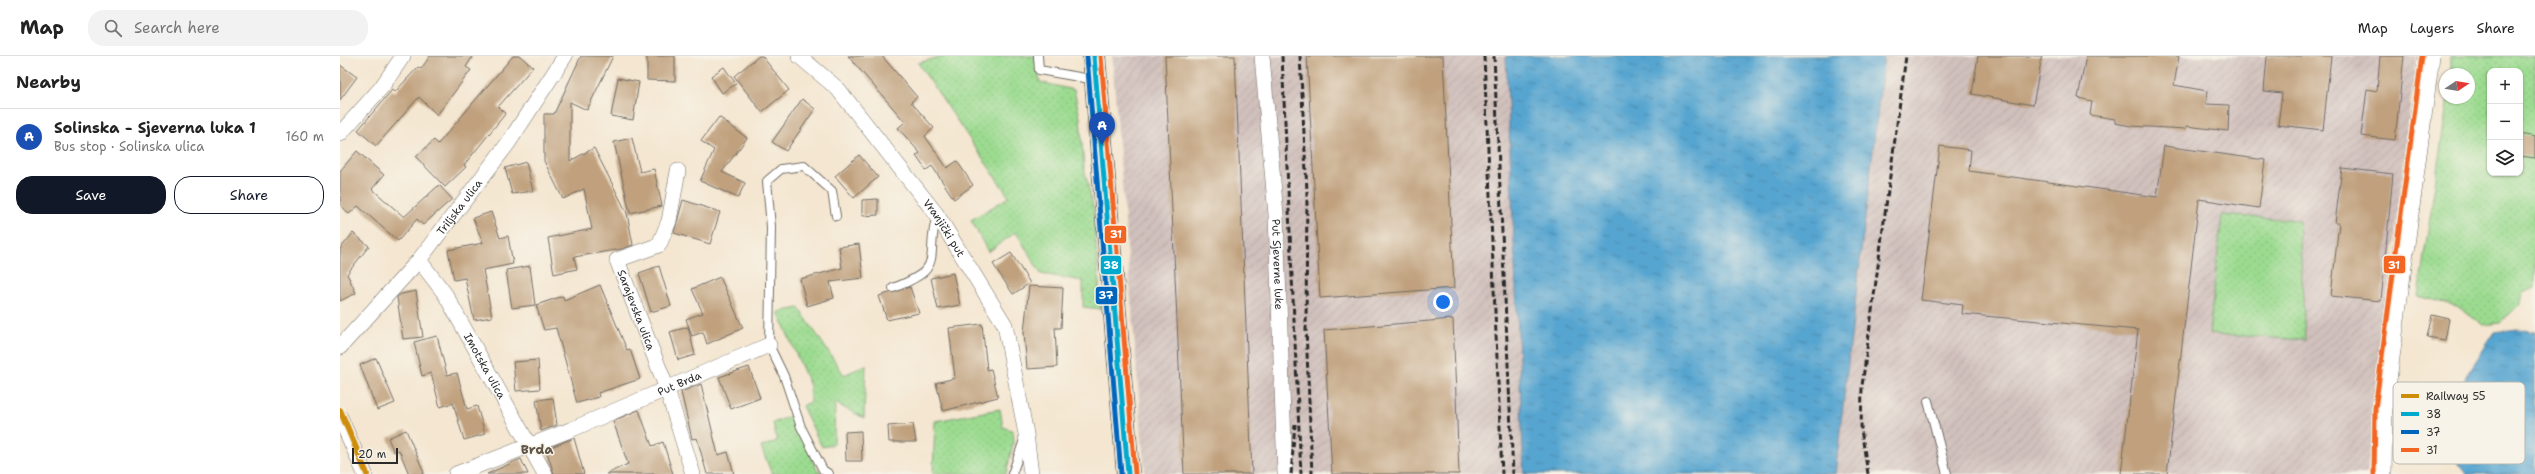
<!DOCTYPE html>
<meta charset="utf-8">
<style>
body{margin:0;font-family:"Shantell Sans",sans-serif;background:#f2f2f2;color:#222}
.controls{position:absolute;right:12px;top:12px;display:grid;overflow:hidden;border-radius:8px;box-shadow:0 1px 3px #0004}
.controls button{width:36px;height:36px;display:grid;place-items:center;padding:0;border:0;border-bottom:1px solid #e0e0e0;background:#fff;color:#222;font:20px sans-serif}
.compass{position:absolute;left:2099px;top:12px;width:36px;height:36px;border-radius:50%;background:#fff;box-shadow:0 1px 3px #0004;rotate:78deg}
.scale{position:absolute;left:12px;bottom:10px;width:46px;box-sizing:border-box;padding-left:4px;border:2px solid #2b2b2b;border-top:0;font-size:11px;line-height:14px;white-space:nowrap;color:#2b2b2b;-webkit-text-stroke:3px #f7f3e8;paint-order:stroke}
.you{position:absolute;left:1103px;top:246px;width:14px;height:14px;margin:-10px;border:3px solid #fff;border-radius:50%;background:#1a73e8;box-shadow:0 0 0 6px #1a73e833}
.badge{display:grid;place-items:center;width:26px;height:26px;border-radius:50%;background:#111827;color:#fff;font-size:13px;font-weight:700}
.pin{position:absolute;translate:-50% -33px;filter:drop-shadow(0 1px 2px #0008)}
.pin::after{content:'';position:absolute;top:21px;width:14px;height:12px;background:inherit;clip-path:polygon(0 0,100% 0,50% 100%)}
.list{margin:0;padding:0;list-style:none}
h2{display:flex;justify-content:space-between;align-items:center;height:52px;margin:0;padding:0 16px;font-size:17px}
h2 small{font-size:13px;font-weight:400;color:#767676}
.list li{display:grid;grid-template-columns:26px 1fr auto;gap:12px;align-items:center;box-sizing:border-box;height:56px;padding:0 16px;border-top:1px solid #e0e0e0}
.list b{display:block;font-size:15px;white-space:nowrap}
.list p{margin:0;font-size:13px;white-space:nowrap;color:#767676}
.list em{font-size:13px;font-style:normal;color:#767676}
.actions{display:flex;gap:8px;padding:12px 16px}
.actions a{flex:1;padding:9px 0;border:1px solid #111827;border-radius:16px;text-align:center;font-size:14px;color:#111827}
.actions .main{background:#111827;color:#fff}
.icon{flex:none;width:22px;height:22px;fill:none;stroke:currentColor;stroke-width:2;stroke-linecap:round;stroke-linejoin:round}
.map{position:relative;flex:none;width:2195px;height:418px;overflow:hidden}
header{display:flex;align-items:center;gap:24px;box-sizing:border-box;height:56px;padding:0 20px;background:#fff;border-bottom:1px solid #e0e0e0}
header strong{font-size:19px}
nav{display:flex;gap:22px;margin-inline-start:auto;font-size:14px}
.search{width:280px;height:36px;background:#f2f2f2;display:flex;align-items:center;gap:10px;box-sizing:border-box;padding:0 14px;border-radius:16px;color:#767676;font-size:15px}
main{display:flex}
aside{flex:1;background:#fff}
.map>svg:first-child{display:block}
.industrial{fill:url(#industrial-furrows)}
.grass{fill:url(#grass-dots);stroke:#63835e;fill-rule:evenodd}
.water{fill:url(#water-ripples);stroke:#41687e}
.building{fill:#c0a07d}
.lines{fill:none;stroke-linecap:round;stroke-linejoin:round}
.service-casing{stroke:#716c65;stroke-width:10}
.minor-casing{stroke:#716c65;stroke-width:16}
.secondary-casing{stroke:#716c65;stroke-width:22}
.primary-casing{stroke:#716c65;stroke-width:24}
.service{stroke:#fff;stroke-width:8}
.minor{stroke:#fff;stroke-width:15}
.secondary{stroke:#fff;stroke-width:21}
.primary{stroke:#fff;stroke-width:22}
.rail{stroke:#2b2b2b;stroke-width:3;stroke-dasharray:6 3;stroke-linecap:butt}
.bus-1-casing{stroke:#f7f3e8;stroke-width:8}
.bus-2-casing{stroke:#f7f3e8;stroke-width:8}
.bus-3-casing{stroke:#f7f3e8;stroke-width:8}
.bus-1{stroke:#00a9ce;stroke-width:5}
.bus-2{stroke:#0065bd;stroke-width:5}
.bus-3{stroke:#f26522;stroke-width:5}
.rail-1-casing{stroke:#f7f3e8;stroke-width:9}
.rail-1{stroke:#ce8d09;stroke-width:6}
.labels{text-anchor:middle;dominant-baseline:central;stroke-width:3;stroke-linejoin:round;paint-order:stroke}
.street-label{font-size:11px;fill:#2b2b2b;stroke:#f7f3e8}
.quarter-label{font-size:13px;font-weight:bold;fill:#5f5448;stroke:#f7f3e8}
.key{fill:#f7f3e8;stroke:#bab7af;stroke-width:1}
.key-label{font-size:11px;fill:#2b2b2b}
.line-badge{stroke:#f7f3e8;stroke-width:1.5}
.badge-label{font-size:11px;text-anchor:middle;font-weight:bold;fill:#fff}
</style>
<header>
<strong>Map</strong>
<div class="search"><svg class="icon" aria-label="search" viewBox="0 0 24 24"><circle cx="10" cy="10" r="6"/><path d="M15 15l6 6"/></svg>Search here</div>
<nav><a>Map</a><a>Layers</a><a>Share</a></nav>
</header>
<main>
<aside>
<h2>Nearby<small></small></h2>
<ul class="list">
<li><span class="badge" style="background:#1a4fb4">A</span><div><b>Solinska - Sjeverna luka 1</b><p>Bus stop · Solinska ulica</p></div><em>160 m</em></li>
</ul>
<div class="actions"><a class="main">Save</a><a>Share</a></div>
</aside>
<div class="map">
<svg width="2195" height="418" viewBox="0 0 2195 418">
<defs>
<pattern id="industrial-furrows" width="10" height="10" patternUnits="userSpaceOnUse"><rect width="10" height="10" fill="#d0c0bc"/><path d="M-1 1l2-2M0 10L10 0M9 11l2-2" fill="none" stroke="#b3a5a2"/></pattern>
<pattern id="grass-dots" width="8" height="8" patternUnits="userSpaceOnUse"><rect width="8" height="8" fill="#9bdb90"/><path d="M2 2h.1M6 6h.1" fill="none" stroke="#86bc7c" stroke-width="1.8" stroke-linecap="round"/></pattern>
<pattern id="water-ripples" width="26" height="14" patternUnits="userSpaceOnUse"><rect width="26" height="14" fill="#57a5d0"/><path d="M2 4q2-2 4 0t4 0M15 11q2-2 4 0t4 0" fill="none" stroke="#4887a9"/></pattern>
</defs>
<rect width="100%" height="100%" fill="#f7f3e8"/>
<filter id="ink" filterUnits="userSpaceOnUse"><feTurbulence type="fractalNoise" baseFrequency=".025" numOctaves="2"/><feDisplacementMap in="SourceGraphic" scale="8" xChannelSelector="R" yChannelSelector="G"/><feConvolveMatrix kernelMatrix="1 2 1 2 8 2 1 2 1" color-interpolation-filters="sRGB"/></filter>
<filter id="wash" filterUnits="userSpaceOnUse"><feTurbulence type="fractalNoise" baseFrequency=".012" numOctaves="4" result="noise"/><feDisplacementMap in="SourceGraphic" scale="16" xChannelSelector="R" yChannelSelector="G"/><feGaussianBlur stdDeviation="0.9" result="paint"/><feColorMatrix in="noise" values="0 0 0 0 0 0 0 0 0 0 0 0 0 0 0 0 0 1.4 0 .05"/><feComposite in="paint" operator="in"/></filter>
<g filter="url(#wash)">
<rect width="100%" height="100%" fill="#f4e6d0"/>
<g class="industrial">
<path d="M772,0H1166L1184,418H805Z"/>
<path d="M1544,0H2076L2027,418H1495Z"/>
</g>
<g class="grass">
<path d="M603,0H696L700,26L734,34L740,62L744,112L753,150L761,253L743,251V225L701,218L676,176L648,196L631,164L669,141L578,7Z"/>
<path d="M2111,0H2195V231L2184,236L2180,248L2160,267L2143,269L2117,250L2078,240L2108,42H2129V18H2111ZM2150,15H2180V117H2150Z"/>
<path d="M1882,159L1959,164L1965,284L1869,278Z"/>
<path d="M459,252L504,319L526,309L524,362L495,347L494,388L482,391L462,350L470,346V330L438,256Z"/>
<path d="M660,353L663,371L673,375L674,384L666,418H593L595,365Z"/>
<path d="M453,359L477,413L483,418H432L421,391L437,385L433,367Z"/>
</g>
<g class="water">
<path d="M1166,0H1544L1495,418H1184Z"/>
<path d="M2177,273L2195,276V418H2127L2113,400L2101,375L2118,349L2126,320L2155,276Z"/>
</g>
<g id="blocks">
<g class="building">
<path d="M90,0H133L126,11L131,14L97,59L79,41L36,90L18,74L52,34L55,36L78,11L81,13Z"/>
<path d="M173,0H180L193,11L158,51L166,57L124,109L126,111L105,131L76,101L94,84L98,88Z"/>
<path d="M241,0H273L247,54L230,46V105L254,92L287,157L293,189L281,193L234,201L237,213L214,218L208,182L252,173L244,133L223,143L204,105V58H214Z"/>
<path d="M307,0H335V25L307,24Z"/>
<path d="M419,0H422L449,34L422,56L394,20Z"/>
<path d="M508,0H542L577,41L571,46L594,72L585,80L607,112L617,105L633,129L614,143L592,110L586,114L576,100L580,97L558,72L565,66Z"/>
<path d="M825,0H895L912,418H844Z"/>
<path d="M967,0H1103L1114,232L980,242Z"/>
<path d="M1638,0H1702L1693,49L1632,38Z"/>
<path d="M1746,0H1839L1834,29L1867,35L1866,48L1889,49L1888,75L1846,70V73L1791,70L1775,67V63L1750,59L1752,45L1738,42Z"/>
<path d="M1927,0H1991L1983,74L1938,69L1942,37L1924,35Z"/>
<path d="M2040,0H2064L2055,84L2021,80L2027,33L2037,35Z"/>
<path d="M0,9L17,21L0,44Z"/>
<path d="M384,11L396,28L382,37L371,20Z"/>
<path d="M278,22L299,26L293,64L271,60Z"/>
<path d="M462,43L475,53L446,95L432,86Z"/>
<path d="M379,61L407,82L382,116L405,127L398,142L360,125L374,94L361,85Z"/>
<path d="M2180,78L2195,81V102L2180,100Z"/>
<path d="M292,82L300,116L314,113L322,150L290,157L274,86Z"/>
<path d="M1600,90L1631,94L1629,115L1817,141L1824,90L1925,104L1919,152L1859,143L1827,418H1781L1798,274L1622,258L1623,249L1581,244Z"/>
<path d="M17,95L44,119L32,133L64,161L99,129L112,143L83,169L77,163L58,185L18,150L9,158L0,148V115Z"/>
<path d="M519,99L538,121L514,142L495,120Z"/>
<path d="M186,106L193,135L172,138L165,112Z"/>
<path d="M2002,112L2053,118L2041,245L1991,240L1999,167H1995Z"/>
<path d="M538,143V159L522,160V144Z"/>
<path d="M343,144L380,156L370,188L334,177Z"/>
<path d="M151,156L160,182L168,180L173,208L143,214L152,261L134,264L125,222L114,224L108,194L143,187L133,162Z"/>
<path d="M13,177L29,190L7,218L16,237L0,245V193Z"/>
<path d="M519,188L523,222L490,226L494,242L467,250L460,223L502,212L499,191Z"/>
<path d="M671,197L690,227L673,238L653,208Z"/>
<path d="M190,210L195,249L172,252L166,214Z"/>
<path d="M319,210L331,250L311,256L299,217Z"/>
<path d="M613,217L620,249L598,253L591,222Z"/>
<path d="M380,221L403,272L367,288L363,276L352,280L346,263L363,257L352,233Z"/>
<path d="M260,229L287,294L290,293L300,323L258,337L259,341L237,347L216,272L204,274L196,249L223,240L224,244Z"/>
<path d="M689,230L723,232L721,272H715L717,311L687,313L684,276Z"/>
<path d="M570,231L579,257L547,264L539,240Z"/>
<path d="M76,235L83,281L63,283L57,241L61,238Z"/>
<path d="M2092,259L2109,263L2105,284L2087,281Z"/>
<path d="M1113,263L1119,418H992L984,274Z"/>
<path d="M642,268L647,314L651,313L658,341L603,355L596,327L615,322L609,272Z"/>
<path d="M348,271L355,299L338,304L330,276Z"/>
<path d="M97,280L107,319L117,317L127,353L137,350L145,378L124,384L113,347L100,351L91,317L82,320L74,286Z"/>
<path d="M36,302L55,347L37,354L20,309Z"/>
<path d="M198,304L200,333L176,335L173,306Z"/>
<path d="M409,311L420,342L391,353L379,321Z"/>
<path d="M361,328L378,399L388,396L394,418H367L357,382L352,383L341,336Z"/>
<path d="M213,342L217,369L201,375L196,344Z"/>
<path d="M299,354L312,390L323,386L333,418H266L288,408L273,365Z"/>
<path d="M573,368L576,386H549L548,370Z"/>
<path d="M66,374L83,414L84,418H69L59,394L54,396L48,382Z"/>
<path d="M521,375L522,405H506L505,376Z"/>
<path d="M234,382L244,418H214L206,393Z"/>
<path d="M181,403L188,418H147L176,405Z"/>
</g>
</g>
</g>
<g filter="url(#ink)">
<use href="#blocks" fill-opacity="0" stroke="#716c65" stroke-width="1"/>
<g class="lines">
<g class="service-casing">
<g id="service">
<path d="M698,0L699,14L756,24"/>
<path d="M553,232C608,211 584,203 597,159"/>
<path d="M1588,345L1607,418"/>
<path d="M489,418L483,414L461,371L444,320L429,289L431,171L427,125L441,113L464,110L492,135L496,160"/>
<path d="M672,418L684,384"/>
</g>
</g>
<g class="minor-casing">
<g id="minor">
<path id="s1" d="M459,0L498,33L597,159L665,269L686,378L691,418"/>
<path id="s2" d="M922,0L936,159L945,418"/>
<path d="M0,78L41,32L63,0"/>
<path id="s3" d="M338,115L329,165L319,189L277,204L327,333L353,418"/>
<path id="s4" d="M79,204L105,238L205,418"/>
<path id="s5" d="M0,291L79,204L169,86L225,0"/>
<path d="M0,361L25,418"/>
<path id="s6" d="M116,418L230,374L429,289"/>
</g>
</g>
<g class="secondary-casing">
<path id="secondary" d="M2041,418L2042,354L2089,0"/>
</g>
<g class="primary-casing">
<path id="primary" d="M754,0L788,418"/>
</g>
<use href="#service" class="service"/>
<use href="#minor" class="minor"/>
<use href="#secondary" class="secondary"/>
<use href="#primary" class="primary"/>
<g class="rail">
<path d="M942,0L961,418"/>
<path d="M960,0L967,135L966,272L972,418"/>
<path d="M1144,0L1162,418"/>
<path d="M1154,0L1173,418"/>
<path d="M951,418L955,368"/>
<path d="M1528,418L1521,373L1522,330L1566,0"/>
</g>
<g class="bus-1-casing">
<path id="bus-1" d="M754,0L788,418"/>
</g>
<g class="bus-2-casing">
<path id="bus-2" d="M747,1L781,418"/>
</g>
<g class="bus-3-casing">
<g id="bus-3">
<path d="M761,0L795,417"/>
<path d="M2034,418L2035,353L2082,0"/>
</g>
</g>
<use href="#bus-1" class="bus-1"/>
<use href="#bus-2" class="bus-2"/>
<use href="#bus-3" class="bus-3"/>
<g class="rail-1-casing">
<path id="rail-1" d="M0,354L27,418"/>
</g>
<use href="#rail-1" class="rail-1"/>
</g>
</g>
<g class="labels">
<g class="street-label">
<text stroke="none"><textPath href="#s5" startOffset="184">Triljska ulica</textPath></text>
<text stroke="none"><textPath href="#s1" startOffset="226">Vranjički put</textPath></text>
<text stroke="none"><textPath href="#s2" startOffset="209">Put Sjeverne luke</textPath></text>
<text stroke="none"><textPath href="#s3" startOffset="175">Sarajevska ulica</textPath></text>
<text stroke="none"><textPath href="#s4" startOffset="125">Imotska ulica</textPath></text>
<text stroke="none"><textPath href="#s6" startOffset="241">Put Brda</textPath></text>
</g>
<g class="quarter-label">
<text x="197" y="393">Brda</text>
</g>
</g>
<rect x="2053" y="326" width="132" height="82" rx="6" class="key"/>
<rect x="2061" y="338" width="18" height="4" fill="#ce8d09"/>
<rect x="2061" y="356" width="18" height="4" fill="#00a9ce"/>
<rect x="2061" y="374" width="18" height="4" fill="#0065bd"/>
<rect x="2061" y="392" width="18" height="4" fill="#f26522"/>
<g class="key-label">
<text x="2086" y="344">Railway 55</text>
<text x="2086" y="362">38</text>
<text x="2086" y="380">37</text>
<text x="2086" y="398">31</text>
</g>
<g class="line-badge">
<rect x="764" y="169" width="23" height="19" rx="4" fill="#f26522"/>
<rect x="2043" y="199" width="23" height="19" rx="4" fill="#f26522"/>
<rect x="760" y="199" width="22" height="20" rx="4" fill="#00a9ce"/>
<rect x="755" y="230" width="23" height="19" rx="4" fill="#0065bd"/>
</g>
<g class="badge-label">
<text x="776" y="182">31</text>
<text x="2054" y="213">31</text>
<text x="771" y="213">38</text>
<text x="766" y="243">37</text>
</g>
</svg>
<div class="controls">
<button>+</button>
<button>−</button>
<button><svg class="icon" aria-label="layers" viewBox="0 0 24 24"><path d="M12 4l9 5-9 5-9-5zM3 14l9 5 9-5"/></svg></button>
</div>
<svg class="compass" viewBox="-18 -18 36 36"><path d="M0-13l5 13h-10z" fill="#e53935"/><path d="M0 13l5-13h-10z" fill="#767676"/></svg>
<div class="scale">20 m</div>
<div class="you"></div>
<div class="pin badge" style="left:762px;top:89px;background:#1a4fb4">A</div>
</div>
</main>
